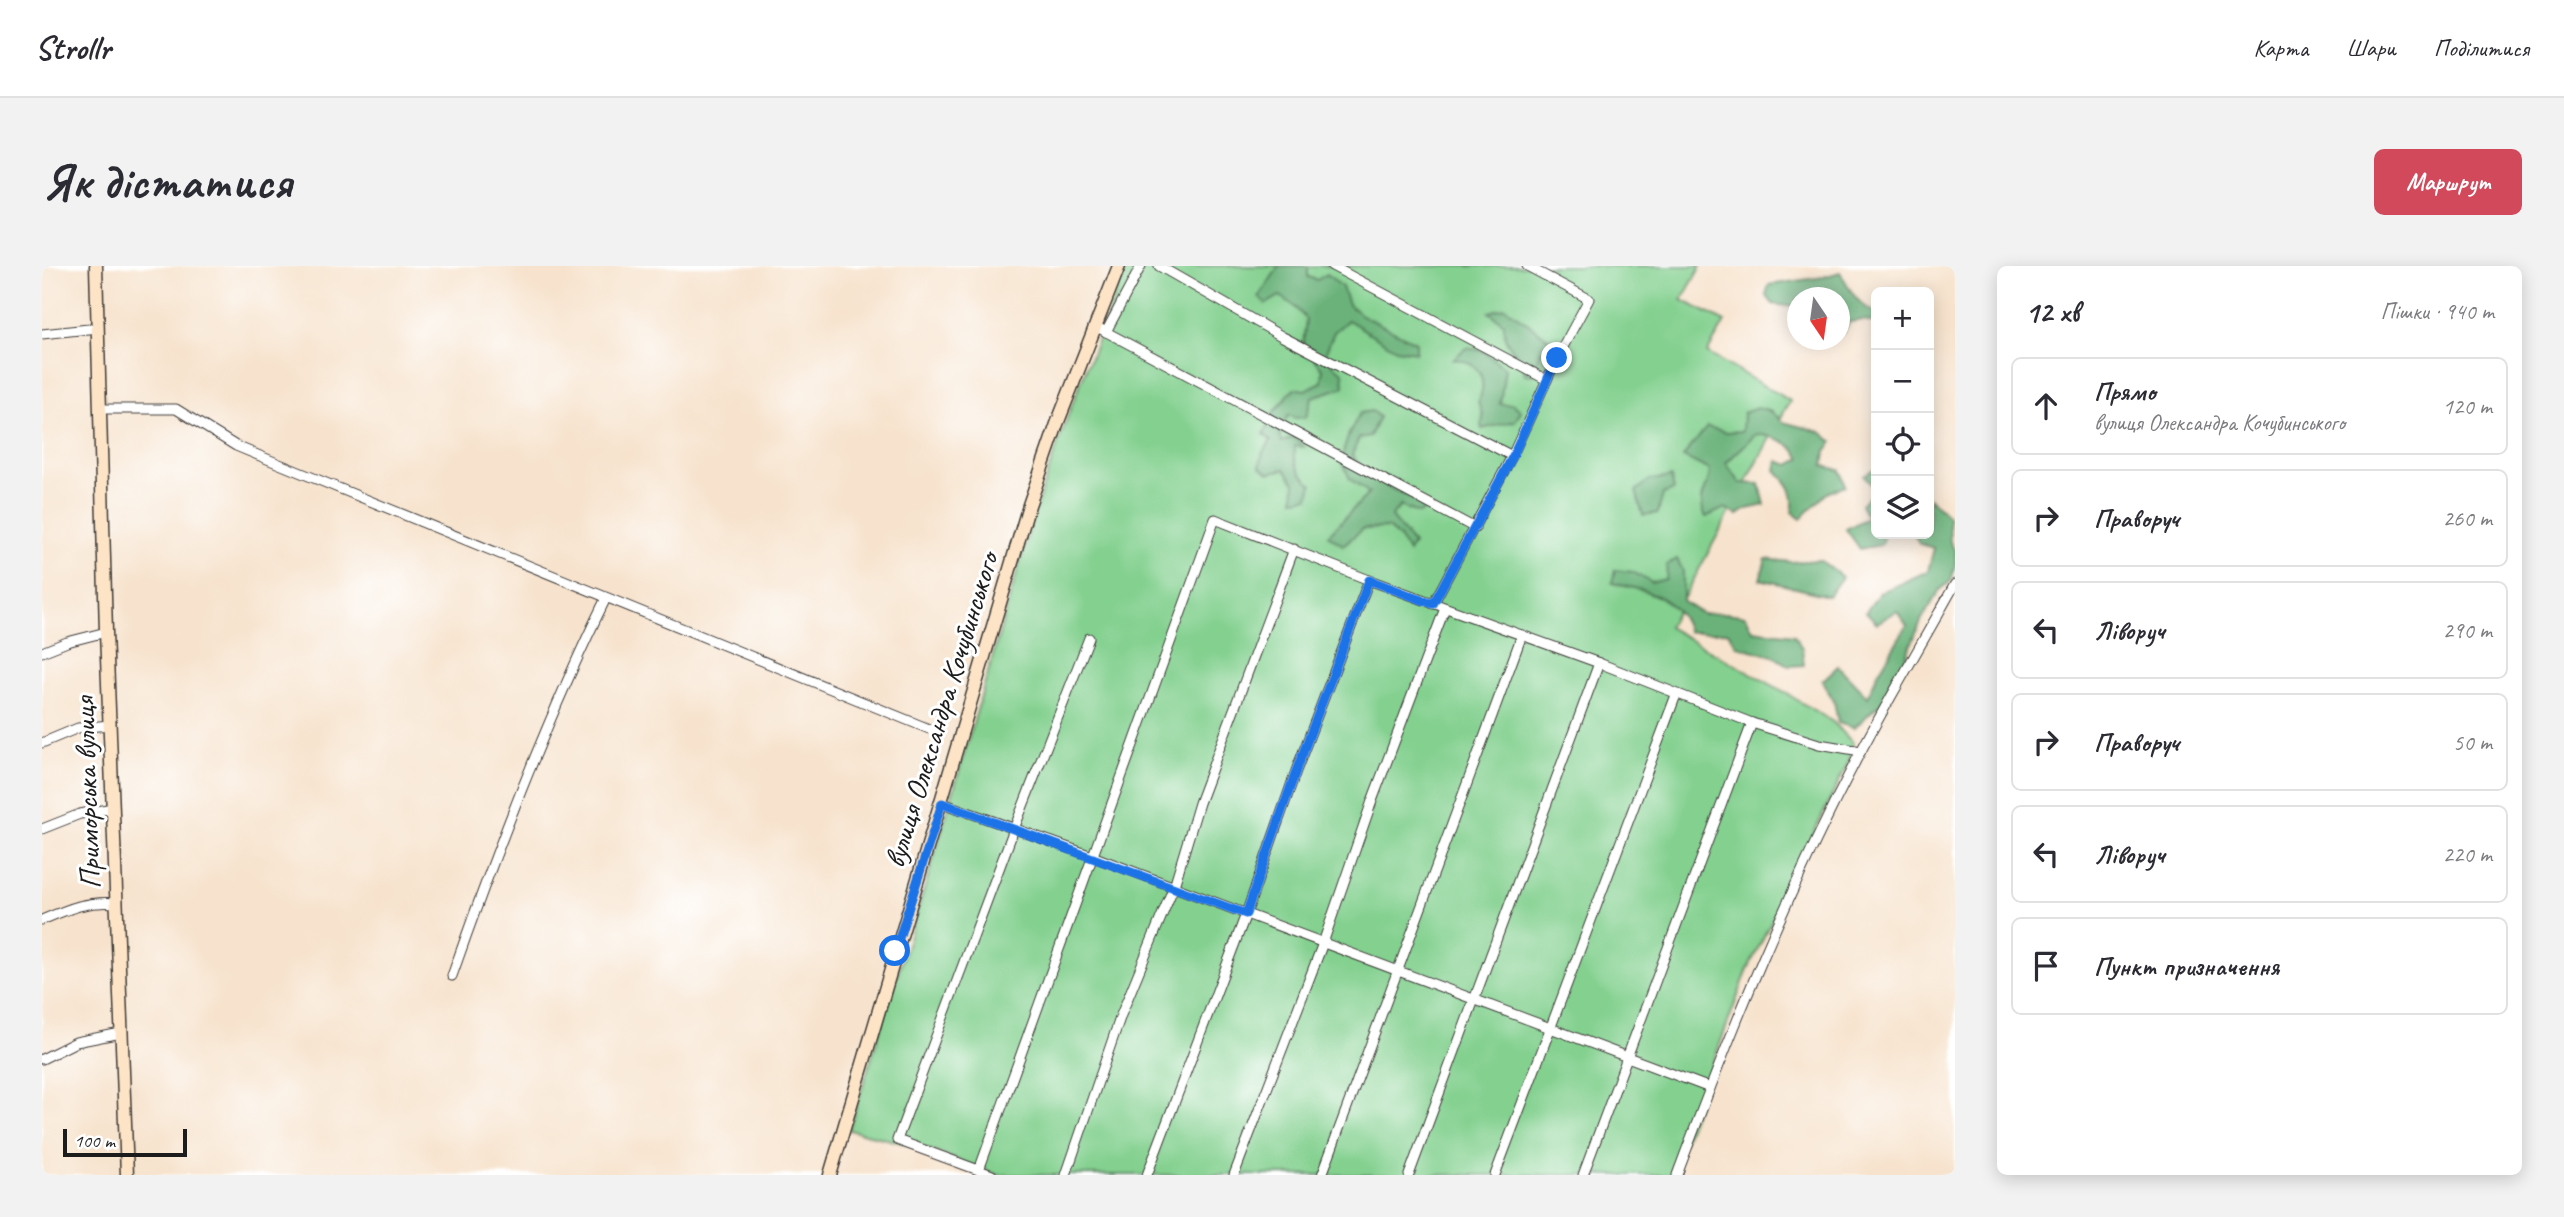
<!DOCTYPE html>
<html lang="uk">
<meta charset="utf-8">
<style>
body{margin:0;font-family:Caveat,sans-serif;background:#f2f2f3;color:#2b2b33}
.controls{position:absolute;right:21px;top:21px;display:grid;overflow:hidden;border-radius:10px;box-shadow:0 4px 18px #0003}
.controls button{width:63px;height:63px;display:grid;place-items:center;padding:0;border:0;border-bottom:2px solid #e1e1e2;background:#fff;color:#2b2b33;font:35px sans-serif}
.compass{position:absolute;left:1745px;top:21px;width:63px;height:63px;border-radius:50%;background:#fff;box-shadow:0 4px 18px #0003;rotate:167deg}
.scale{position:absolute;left:21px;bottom:18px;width:124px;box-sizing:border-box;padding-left:7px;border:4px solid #1c1c1c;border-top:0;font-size:19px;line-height:24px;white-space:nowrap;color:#1c1c1c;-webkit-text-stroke:5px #fff;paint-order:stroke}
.stop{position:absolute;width:21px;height:21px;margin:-16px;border:5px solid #1a73e8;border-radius:50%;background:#fff}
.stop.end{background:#1a73e8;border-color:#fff;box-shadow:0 2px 7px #0008}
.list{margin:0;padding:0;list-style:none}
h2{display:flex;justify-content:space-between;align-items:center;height:91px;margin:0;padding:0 28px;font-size:30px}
h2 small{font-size:23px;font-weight:400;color:#7c7c81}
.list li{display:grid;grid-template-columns:46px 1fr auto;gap:21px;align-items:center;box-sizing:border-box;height:98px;margin:0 14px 14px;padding:0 14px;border:2px solid #e1e1e2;border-radius:10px}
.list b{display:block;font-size:26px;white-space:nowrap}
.list p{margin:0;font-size:23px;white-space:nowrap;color:#7c7c81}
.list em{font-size:23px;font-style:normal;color:#7c7c81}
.icon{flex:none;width:38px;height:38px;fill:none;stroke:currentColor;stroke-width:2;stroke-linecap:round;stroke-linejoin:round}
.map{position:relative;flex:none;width:1913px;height:909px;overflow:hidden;border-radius:10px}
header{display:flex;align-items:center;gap:42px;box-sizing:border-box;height:98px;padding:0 35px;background:#fff;border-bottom:2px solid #e1e1e2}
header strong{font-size:33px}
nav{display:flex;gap:38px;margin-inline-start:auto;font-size:24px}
.intro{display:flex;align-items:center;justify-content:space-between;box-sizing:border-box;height:168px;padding:0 42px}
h1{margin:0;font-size:49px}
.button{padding:18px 32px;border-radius:10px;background:#d1495b;color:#fff;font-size:24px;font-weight:700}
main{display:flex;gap:42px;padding:0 42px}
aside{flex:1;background:#fff;border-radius:10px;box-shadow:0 4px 18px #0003}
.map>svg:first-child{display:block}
.green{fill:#83d08f;stroke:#507656;stroke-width:2}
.forest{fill:#6ab27a;stroke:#43674b;stroke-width:2}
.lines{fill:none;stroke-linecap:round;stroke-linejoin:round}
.street-casing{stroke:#3d3a37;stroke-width:11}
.secondary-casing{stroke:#3d3a37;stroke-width:15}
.street{stroke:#fff;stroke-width:9}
.secondary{stroke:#fee4c6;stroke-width:12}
.route{stroke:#1a73e8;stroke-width:9}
.labels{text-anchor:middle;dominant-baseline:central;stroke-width:6;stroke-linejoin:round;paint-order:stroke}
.street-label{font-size:30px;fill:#1c1c1c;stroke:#fff}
</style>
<header>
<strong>Strollr</strong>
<nav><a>Карта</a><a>Шари</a><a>Поділитися</a></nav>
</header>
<div class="intro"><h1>Як дістатися</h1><a class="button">Маршрут</a></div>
<main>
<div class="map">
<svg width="1913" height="909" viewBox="0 0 1913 909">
<rect width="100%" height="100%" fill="#fff"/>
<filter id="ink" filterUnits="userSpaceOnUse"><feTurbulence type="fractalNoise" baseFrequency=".0143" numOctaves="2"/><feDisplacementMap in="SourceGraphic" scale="14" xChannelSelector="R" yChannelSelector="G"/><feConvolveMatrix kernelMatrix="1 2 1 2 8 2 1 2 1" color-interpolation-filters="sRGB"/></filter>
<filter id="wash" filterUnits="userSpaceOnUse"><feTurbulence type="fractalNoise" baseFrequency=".00686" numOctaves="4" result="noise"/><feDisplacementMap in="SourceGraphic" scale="28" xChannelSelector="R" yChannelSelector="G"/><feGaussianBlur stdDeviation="1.57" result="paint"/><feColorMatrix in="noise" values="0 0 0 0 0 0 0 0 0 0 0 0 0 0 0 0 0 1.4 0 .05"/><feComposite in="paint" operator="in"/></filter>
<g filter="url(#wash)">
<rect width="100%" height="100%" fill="#f7e3cd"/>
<path class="green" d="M1085,0H1659L1640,34L1683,56L1665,87L1748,135L1626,361L1739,424L1791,456L1811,477L1807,495L1706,703L1629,909H956L886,883L807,864L891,595L995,238L1029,141Z"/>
<g class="forest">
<path d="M1237,0H1266V11L1275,14L1285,8L1300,21L1306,38L1319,49L1374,76V86L1354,83L1306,54L1292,66L1284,86L1291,99L1301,106L1302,121L1270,131L1264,151L1253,152L1247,149L1237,163L1240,176L1252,171L1262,181L1253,180C1251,198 1257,206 1270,218L1267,231L1252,233L1253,217L1243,203L1227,207L1218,200L1221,186L1229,175L1222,168L1233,145L1252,122L1263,124L1280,116L1281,103L1261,79L1264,53L1251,39L1238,30L1224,38L1217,31Z"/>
<path d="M1798,6C1808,23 1814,38 1833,46L1831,57L1822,54L1807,56L1802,66L1798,68V44L1801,39L1798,32L1791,27L1785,31L1756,32L1755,39L1751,41L1731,38L1724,29L1727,19L1782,11Z"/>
<path d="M1463,41L1510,75L1497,89L1490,109L1483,108C1479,83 1460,85 1462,57L1447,46Z"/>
<path d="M1424,82L1441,85L1463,102L1458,138H1471L1479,145L1473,155L1440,163L1441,149L1436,136C1447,113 1436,95 1411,93Z"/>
<path d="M1715,142L1730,146L1741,156L1779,166L1791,176L1784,185L1782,200L1798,204L1803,219L1785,227L1759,253L1750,246C1754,227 1747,218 1734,204L1736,195L1748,199L1759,193C1749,175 1734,171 1714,168L1684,197L1698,217L1718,218L1723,239L1705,243L1696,249L1683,242L1664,251C1653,230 1667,225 1668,204L1641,191L1665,161L1684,166L1700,165L1701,147Z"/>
<path d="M1330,145L1337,151L1328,170L1317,172L1310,189C1320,203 1330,212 1344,220C1359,228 1374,230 1382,245L1377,248L1358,240L1349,251L1371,278L1366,286L1357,272L1346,262L1321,263L1301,279L1286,269L1327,227L1308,213L1299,193L1307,168L1318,147Z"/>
<path d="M1834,202V268H1842L1839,279L1818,283L1804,263L1825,252L1819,238L1833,224L1822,209Z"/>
<path d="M1629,211L1632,224L1621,228L1616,247L1601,249L1594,225L1608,214Z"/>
<path d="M1887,232L1907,251L1908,276L1913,285V301L1909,315L1897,325L1880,353L1860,400L1849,413L1843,433L1812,462L1796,457L1792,435L1780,415L1796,400L1826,431L1835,409L1865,359L1855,345L1835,357L1824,346L1837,327L1886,305L1892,282L1877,278L1872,268H1887Z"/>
<path d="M1635,293L1641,305V336L1661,348L1685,347L1704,350L1711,364L1752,369L1760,382L1762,399L1747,400L1731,390L1695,380L1686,366H1646C1634,329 1604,325 1570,317L1573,304L1591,306L1610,317L1624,313L1625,299Z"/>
<path d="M1724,293L1749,296L1778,294L1800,311L1786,330L1718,313Z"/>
</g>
</g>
<g filter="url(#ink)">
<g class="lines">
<g class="street-casing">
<g id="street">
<path d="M1117,0L1241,71L1470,190"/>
<path d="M1290,0L1505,114"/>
<path d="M1053,60L1433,262"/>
<path d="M1064,66L1099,0"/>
<path d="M0,68L56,62"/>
<path d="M57,143H134L194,180L235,197L897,467"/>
<path d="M1391,338L1470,190L1515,92L1547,33L1485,0"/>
<path d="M0,386L25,376L64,366"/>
<path d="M0,477L36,462L68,459"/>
<path d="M900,537L1050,590L1668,822"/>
<path d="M0,563L38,548L71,542"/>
<path d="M0,654C26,643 46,634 75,637"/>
<path d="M410,710C455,582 504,454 564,332"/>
<path d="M0,793L34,776L79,767"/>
<path d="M937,904L1173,253L1327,314L1557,397L1710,457L1777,478L1819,485"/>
<path d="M950,909L855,874L972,563L1047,372"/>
<path d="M1024,909L1079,749L1132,620L1157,537L1252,283"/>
<path d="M1105,909L1204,648L1254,505L1327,314"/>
<path d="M1192,909L1281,677L1330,535L1403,342"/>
<path d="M1280,909L1480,369"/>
<path d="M1367,909L1557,397"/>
<path d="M1453,909L1634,429"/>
<path d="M1541,909L1710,457"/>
<path d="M1635,909C1689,765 1747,621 1819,485C1849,429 1882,374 1913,318"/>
</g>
</g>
<g class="secondary-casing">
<g id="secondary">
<path d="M54,0L64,366L85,909"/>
<path d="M788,909L987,239L1015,158L1077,0"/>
</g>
</g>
<use href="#street" class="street"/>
<use href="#secondary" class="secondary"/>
</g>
</g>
<g class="lines" filter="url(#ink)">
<path class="route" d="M853,685L900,537L1204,648L1254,505L1327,314L1391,338L1471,190L1515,92"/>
</g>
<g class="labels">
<g class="street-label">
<text transform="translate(899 444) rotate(-73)">вулиця Олександра Кочубинського</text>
<text transform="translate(45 527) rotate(-92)">Приморська вулиця</text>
</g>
</g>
</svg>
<div class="controls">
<button>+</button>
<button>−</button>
<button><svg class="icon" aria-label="locate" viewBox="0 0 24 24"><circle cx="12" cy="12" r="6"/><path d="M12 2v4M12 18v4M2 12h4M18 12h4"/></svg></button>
<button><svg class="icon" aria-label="layers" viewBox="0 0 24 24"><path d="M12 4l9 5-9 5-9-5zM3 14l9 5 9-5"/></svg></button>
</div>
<svg class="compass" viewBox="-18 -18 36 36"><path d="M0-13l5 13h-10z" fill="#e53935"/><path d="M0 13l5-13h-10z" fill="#7c7c81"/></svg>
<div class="scale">100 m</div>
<div class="stop" style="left:853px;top:685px"></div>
<div class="stop end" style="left:1515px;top:92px"></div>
</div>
<aside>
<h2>12 хв<small>Пішки · 940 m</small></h2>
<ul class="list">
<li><svg class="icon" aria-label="ahead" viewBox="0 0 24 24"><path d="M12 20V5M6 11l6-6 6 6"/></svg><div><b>Прямо</b><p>вулиця Олександра Кочубинського</p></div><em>120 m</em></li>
<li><svg class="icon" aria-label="right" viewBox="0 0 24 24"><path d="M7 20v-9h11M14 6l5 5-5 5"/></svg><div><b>Праворуч</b></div><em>260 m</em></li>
<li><svg class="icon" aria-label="left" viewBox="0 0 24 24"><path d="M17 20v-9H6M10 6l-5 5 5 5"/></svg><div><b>Ліворуч</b></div><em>290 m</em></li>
<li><svg class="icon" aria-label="right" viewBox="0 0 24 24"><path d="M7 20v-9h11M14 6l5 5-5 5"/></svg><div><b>Праворуч</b></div><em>50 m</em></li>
<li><svg class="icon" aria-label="left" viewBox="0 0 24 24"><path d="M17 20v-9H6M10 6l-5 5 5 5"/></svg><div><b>Ліворуч</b></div><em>220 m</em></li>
<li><svg class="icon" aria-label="arrive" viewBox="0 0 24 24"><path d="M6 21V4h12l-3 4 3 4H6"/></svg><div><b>Пункт призначення</b></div></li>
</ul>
</aside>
</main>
